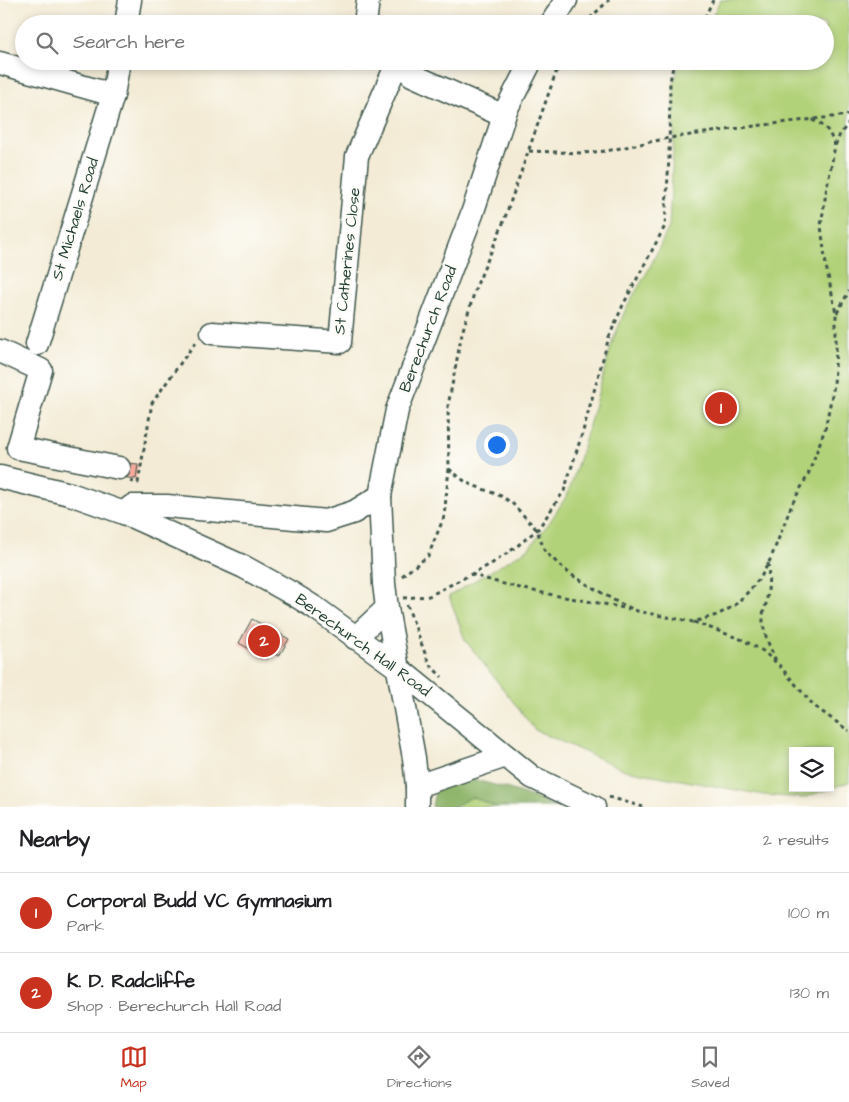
<!DOCTYPE html>
<meta charset="utf-8">
<style>
body{margin:0;font-family:"Architects Daughter",sans-serif;background:#f2f2f2;color:#202124}
.controls{position:absolute;right:15px;bottom:15px;display:grid;overflow:hidden;border-radius:0px;box-shadow:0 2px 8px #0003}
.controls button{width:45px;height:45px;display:grid;place-items:center;padding:0;border:0;border-bottom:1px solid #e0e0e0;background:#fff;color:#202124;font:25px sans-serif}
.you{position:absolute;left:496px;top:444px;width:18px;height:18px;margin:-12px;border:4px solid #fff;border-radius:50%;background:#1a73e8;box-shadow:0 0 0 8px #1a73e833}
.badge{display:grid;place-items:center;width:32px;height:32px;border-radius:50%;background:#c8321e;color:#fff;font-size:16px;font-weight:700}
.pin{position:absolute;translate:-50% -50%;border:2px solid #fff;box-shadow:0 1px 5px #0006}
.list{margin:0;padding:0;list-style:none}
h2{display:flex;justify-content:space-between;align-items:center;height:65px;margin:0;padding:0 20px;font-size:21px}
h2 small{font-size:16px;font-weight:400;color:#757577}
.list li{display:grid;grid-template-columns:32px 1fr auto;gap:15px;align-items:center;box-sizing:border-box;height:80px;padding:0 20px;border-top:1px solid #e0e0e0}
.list b{display:block;font-size:19px;white-space:nowrap}
.list p{margin:0;font-size:16px;white-space:nowrap;color:#757577}
.list em{font-size:16px;font-style:normal;color:#757577}
.icon{flex:none;width:28px;height:28px;fill:none;stroke:currentColor;stroke-width:2;stroke-linecap:round;stroke-linejoin:round}
.map{position:relative;flex:none;width:849px;height:807px;overflow:hidden}
.search{position:absolute;background:#fff;box-shadow:0 2px 8px #0003;left:15px;right:15px;top:15px;height:55px;display:flex;align-items:center;gap:12px;box-sizing:border-box;padding:0 18px;border-radius:28px;color:#757577;font-size:19px}
.sheet{height:225px;background:#fff}
nav{display:flex;justify-content:space-around;align-items:center;box-sizing:border-box;height:70px;border-top:1px solid #e0e0e0;background:#fff;font-size:14px;color:#757577}
nav a{display:grid;justify-items:center;gap:2px}
nav .on{color:#c8321e}
.map>svg:first-child{display:block}
.green{fill:#b2d279;stroke:#688856;fill-rule:evenodd}
.forest{fill:#8db469;stroke:#56784e}
.building{fill:#f7a99c}
.lines{fill:none;stroke-linecap:round;stroke-linejoin:round}
.minor-casing{stroke:#3f574c;stroke-width:25}
.path{stroke:#3f574c;stroke-width:3;stroke-dasharray:4 4;stroke-linecap:butt}
.minor{stroke:#fff;stroke-width:22}
.labels{text-anchor:middle;dominant-baseline:central;stroke-width:4.5;stroke-linejoin:round;paint-order:stroke}
.street-label{font-size:16px;fill:#1f3d34;stroke:#fdfcf7}
</style>
<div class="map">
<svg width="849" height="807" viewBox="0 0 849 807">
<rect width="100%" height="100%" fill="#fdfcf7"/>
<filter id="ink" filterUnits="userSpaceOnUse"><feTurbulence type="fractalNoise" baseFrequency=".02" numOctaves="2"/><feDisplacementMap in="SourceGraphic" scale="10" xChannelSelector="R" yChannelSelector="G"/><feConvolveMatrix kernelMatrix="1 2 1 2 8 2 1 2 1" color-interpolation-filters="sRGB"/></filter>
<filter id="wash" filterUnits="userSpaceOnUse"><feTurbulence type="fractalNoise" baseFrequency=".0096" numOctaves="4" result="noise"/><feDisplacementMap in="SourceGraphic" scale="20" xChannelSelector="R" yChannelSelector="G"/><feGaussianBlur stdDeviation="1.12" result="paint"/><feColorMatrix in="noise" values="0 0 0 0 0 0 0 0 0 0 0 0 0 0 0 0 0 1.4 0 .05"/><feComposite in="paint" operator="in"/></filter>
<g filter="url(#wash)">
<rect width="100%" height="100%" fill="#f3ebd5"/>
<g class="green">
<path d="M720,0H849V782L803,798L764,795L625,770L535,730L465,640L449,596L528,549L549,523L568,494L583,447L613,340L626,308L649,269L669,227L674,134V83L680,61H825V24H709ZM793,751H830V788H793Z"/>
<path d="M472,797L497,807H452Z"/>
</g>
<path class="forest" d="M455,776C490,783 523,791 555,807H497L472,797L452,807H432C435,789 437,782 455,776Z"/>
<g id="blocks">
<g class="building">
<path d="M123,463L138,464L136,479L121,477Z"/>
<path d="M252,619L289,639L279,656L270,652L267,659L239,643Z"/>
</g>
</g>
</g>
<g filter="url(#ink)">
<use href="#blocks" fill-opacity="0" stroke="#3f574c" stroke-width="1"/>
<g class="lines">
<g class="minor-casing">
<g id="minor">
<path d="M126,24L130,0"/>
<path d="M365,24L368,0"/>
<path d="M551,24L566,0"/>
<path d="M398,61L412,75L504,116"/>
<path d="M0,63L113,95"/>
<path d="M212,333L340,342L357,156L398,61"/>
<path d="M37,344L113,95L119,61"/>
<path d="M0,351L41,370L18,448L119,468"/>
<path d="M0,477L70,494L124,513L244,567L293,594L317,609L398,668L532,777L594,807"/>
<path d="M124,513L132,506H167L326,521L354,512L380,496"/>
<path d="M355,638L387,608"/>
<path d="M417,786L506,756"/>
<path d="M417,807V786L414,758L387,608L384,584L380,496L397,410L472,214L506,110L531,61"/>
</g>
</g>
<g class="path">
<path d="M584,24L609,0"/>
<path d="M700,24L704,19L713,0"/>
<path d="M812,120C827,126 829,131 835,146"/>
<path d="M529,151L582,153L606,151L669,138L755,126L849,115"/>
<path d="M837,313L849,291"/>
<path d="M449,469L467,483L501,496L512,503L537,530L545,552L570,574L617,602L637,611L693,622L717,615L734,606L750,590L762,575L771,558L792,504L808,475L825,429L834,385L836,349V313L826,266L821,226L826,192L835,146L840,134L849,123"/>
<path d="M130,481L138,483L152,403L197,340"/>
<path d="M768,563C769,575 769,586 767,598C767,604 763,610 763,616C762,632 770,647 776,661"/>
<path d="M471,574C522,592 576,598 629,609"/>
<path d="M402,576L428,556L444,517L449,469L448,406L462,333L476,287L502,226L560,61"/>
<path d="M403,598L429,596L491,564L516,547L538,529L564,491L583,431L609,337L623,305L665,226L669,158L670,82L674,61"/>
<path d="M407,605L429,664L442,677"/>
<path d="M694,622L743,640L763,651L779,665L814,706L849,731"/>
<path d="M609,797L643,807"/>
</g>
<use href="#minor" class="minor"/>
</g>
</g>
<g class="labels">
<g class="street-label">
<text transform="translate(75 219) rotate(-73)">St Michaels Road</text>
<text transform="translate(347 261) rotate(-84)">St Catherines Close</text>
<text transform="translate(428 329) rotate(-69)">Berechurch Road</text>
<text transform="translate(363 645) rotate(36)">Berechurch Hall Road</text>
</g>
</g>
</svg>
<div class="controls">
<button><svg class="icon" aria-label="layers" viewBox="0 0 24 24"><path d="M12 4l9 5-9 5-9-5zM3 14l9 5 9-5"/></svg></button>
</div>
<div class="you"></div>
<div class="pin badge" style="left:721px;top:408px">1</div>
<div class="pin badge" style="left:264px;top:641px">2</div>
<div class="search"><svg class="icon" aria-label="search" viewBox="0 0 24 24"><circle cx="10" cy="10" r="6"/><path d="M15 15l6 6"/></svg>Search here</div>
</div>
<section class="sheet">
<h2>Nearby<small>2 results</small></h2>
<ul class="list">
<li><span class="badge">1</span><div><b>Corporal Budd VC Gymnasium</b><p>Park</p></div><em>100 m</em></li>
<li><span class="badge">2</span><div><b>K. D. Radcliffe</b><p>Shop · Berechurch Hall Road</p></div><em>130 m</em></li>
</ul>
</section>
<nav>
<a class="on"><svg class="icon" aria-label="map" viewBox="0 0 24 24"><path d="M3 6l6-2 6 2 6-2v14l-6 2-6-2-6 2zM9 4v14M15 6v14"/></svg>Map</a>
<a><svg class="icon" aria-label="directions" viewBox="0 0 24 24"><path d="M12 3l9 9-9 9-9-9zM9 14v-3h6M13 9l2 2-2 2"/></svg>Directions</a>
<a><svg class="icon" aria-label="saved" viewBox="0 0 24 24"><path d="M7 4h10v16l-5-4-5 4z"/></svg>Saved</a>
</nav>
